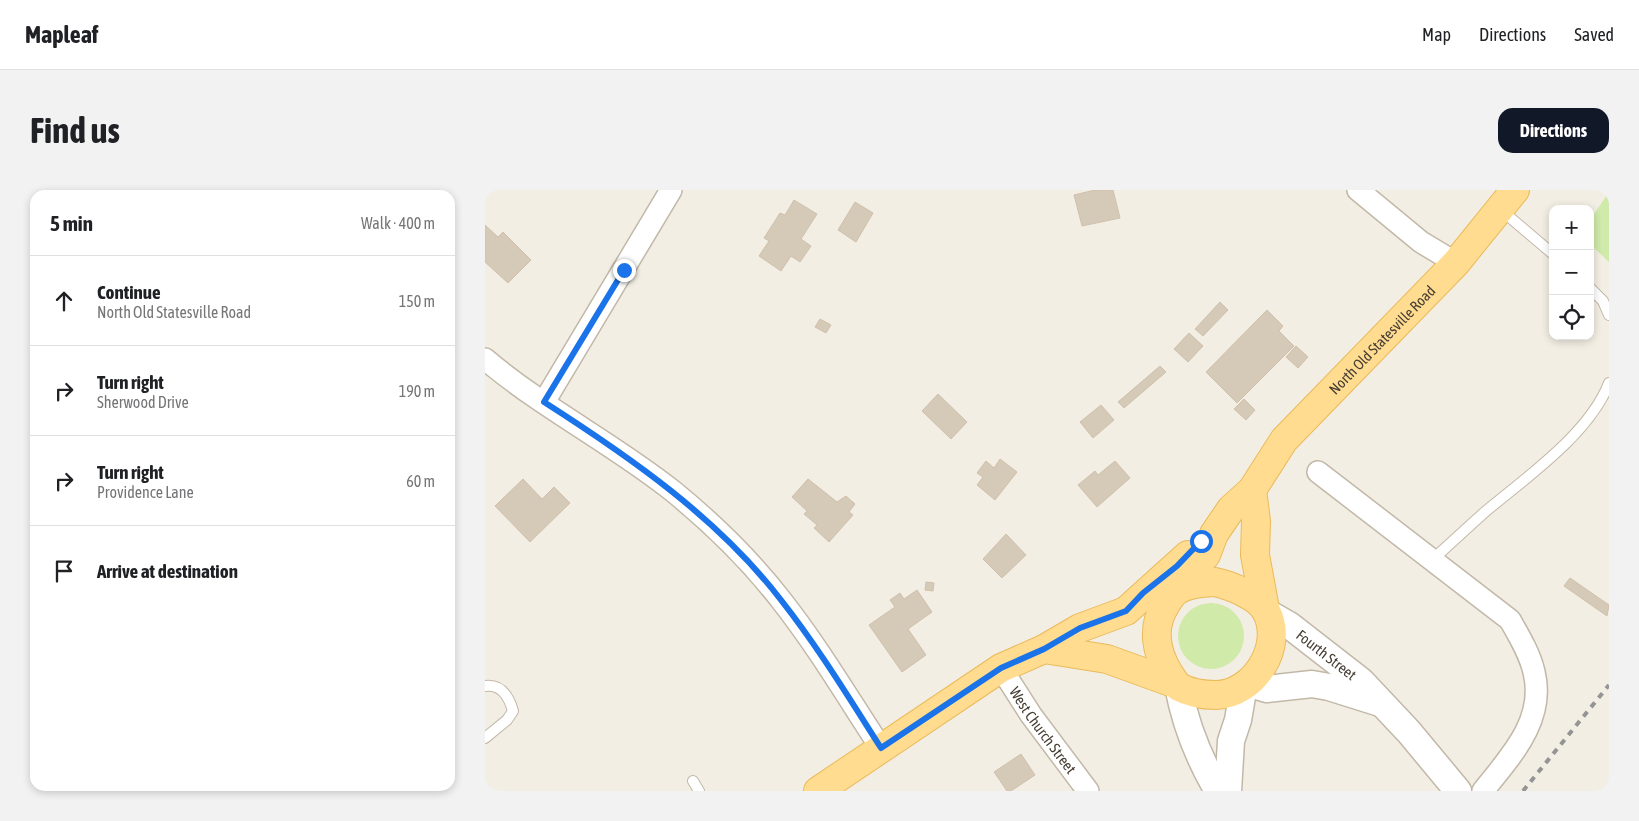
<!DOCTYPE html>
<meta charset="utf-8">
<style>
body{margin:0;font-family:"Asap Condensed",sans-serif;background:#f2f2f2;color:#202124}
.controls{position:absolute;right:15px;top:15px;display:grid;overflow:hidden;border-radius:10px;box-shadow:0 2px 8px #0003}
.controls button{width:45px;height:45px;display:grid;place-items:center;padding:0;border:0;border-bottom:1px solid #e0e0e0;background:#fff;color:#202124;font:25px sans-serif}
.stop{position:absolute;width:15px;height:15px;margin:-11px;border:4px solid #1a73e8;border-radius:50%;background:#fff}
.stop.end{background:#1a73e8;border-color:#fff;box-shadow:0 1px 5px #0008}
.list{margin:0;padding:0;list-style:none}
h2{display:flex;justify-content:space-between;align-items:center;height:65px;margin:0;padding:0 20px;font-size:21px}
h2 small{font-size:16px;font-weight:400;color:#757577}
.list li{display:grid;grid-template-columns:32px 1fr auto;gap:15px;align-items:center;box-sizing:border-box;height:90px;padding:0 20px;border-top:1px solid #e0e0e0}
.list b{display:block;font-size:19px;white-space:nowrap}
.list p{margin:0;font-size:16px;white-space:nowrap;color:#757577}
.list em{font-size:16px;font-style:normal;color:#757577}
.icon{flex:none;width:28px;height:28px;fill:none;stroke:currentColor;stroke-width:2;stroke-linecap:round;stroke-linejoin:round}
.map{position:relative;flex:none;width:1124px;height:601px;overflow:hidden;border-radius:15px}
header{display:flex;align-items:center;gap:30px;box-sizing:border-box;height:70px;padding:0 25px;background:#fff;border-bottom:1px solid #e0e0e0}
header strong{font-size:24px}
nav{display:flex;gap:28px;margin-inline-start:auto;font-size:18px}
.intro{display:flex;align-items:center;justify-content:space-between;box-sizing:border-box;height:120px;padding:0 30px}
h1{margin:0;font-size:35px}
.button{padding:12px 22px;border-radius:15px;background:#111827;color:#fff;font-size:18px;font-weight:700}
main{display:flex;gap:30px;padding:0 30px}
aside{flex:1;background:#fff;border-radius:15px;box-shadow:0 2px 8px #0003}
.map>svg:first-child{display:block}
.green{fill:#cfeaa9}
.building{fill:#d5c9b8;stroke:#d0c0ab}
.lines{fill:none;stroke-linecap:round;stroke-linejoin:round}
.service-casing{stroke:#c2b8a8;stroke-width:12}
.minor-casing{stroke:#c2b8a8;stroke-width:24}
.tertiary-casing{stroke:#c2b8a8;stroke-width:29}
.primary-casing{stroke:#eaba5a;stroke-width:30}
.service{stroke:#fff;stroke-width:10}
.minor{stroke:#fff;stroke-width:21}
.tertiary{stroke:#fff;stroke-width:26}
.primary{stroke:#ffdc90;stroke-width:28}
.rail{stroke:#949494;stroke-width:4;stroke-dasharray:6 6;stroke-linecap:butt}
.route{stroke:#1a73e8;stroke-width:6}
.labels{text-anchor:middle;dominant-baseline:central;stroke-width:4.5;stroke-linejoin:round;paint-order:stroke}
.street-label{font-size:15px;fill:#453d33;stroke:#fff}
</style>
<header>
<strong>Mapleaf</strong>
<nav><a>Map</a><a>Directions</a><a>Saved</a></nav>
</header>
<div class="intro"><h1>Find us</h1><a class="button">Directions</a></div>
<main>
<aside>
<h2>5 min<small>Walk · 400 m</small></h2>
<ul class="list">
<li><svg class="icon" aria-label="ahead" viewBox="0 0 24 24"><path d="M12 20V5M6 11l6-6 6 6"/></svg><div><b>Continue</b><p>North Old Statesville Road</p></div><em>150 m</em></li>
<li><svg class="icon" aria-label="right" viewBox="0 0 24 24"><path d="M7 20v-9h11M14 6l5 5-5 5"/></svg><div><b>Turn right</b><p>Sherwood Drive</p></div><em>190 m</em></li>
<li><svg class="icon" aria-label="right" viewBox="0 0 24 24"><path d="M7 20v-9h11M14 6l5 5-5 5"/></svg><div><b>Turn right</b><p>Providence Lane</p></div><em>60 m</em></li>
<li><svg class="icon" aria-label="arrive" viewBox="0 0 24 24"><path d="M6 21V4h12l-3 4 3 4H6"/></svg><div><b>Arrive at destination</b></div></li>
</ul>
</aside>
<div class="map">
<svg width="1124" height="601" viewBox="0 0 1124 601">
<rect width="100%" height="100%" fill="#f3eee3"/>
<g class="green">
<path d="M1124,2V72L1105,54V30Z"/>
<circle cx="726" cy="446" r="33"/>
</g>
<g class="building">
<path d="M610,0H628L635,28L597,36L589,5Z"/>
<path d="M309,10L332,24L316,49L326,56L315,72L306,66L296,81L274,66L284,51L279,48L295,23L300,25Z"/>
<path d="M370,12L388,23L371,52L353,40Z"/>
<path d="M0,35L13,47L18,42L46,70L23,93L0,72Z"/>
<path d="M735,112L743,120L718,146L710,139Z"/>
<path d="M782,120L798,136L794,141L809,156L752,213L721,182Z"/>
<path d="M335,129L346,135L341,143L330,137Z"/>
<path d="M704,143L718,156L703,172L689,159Z"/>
<path d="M811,156L823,167L813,178L801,167Z"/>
<path d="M675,176L681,182L639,218L633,212Z"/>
<path d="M453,204L482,232L466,249L437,221Z"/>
<path d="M759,209L770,220L761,230L749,219Z"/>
<path d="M616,215L629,230L608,248L595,232Z"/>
<path d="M515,269L532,282L510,310L492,295L498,287L492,283L501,271L509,278Z"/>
<path d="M630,271L645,288L612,317L593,295L610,281L613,285Z"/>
<path d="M38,289L57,309L69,297L85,313L45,352L10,316Z"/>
<path d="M323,289L352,312L361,306L370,314L364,322L368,325L344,352L329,338L332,335L319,324L322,321L307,307Z"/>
<path d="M521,344L541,365L517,388L498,369Z"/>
<path d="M1085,388L1124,415L1122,426L1079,396Z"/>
<path d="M441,392L449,393L448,401L440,400Z"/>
<path d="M432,400L447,422L423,439L441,465L417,482L384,435L410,417L405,410L415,403L419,409Z"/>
<path d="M536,564L550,585L526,601H522L509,582Z"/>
</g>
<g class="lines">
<g class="service-casing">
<g id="service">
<path d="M1015,19L1068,64"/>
<path d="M1105,98L1118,111L1124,125"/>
<path d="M947,370C965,354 983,337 1001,321C1042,287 1105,243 1124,193"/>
<path d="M0,496C17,494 24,507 28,521L22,530L0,548"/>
<path d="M208,591L214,601"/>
</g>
</g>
<g class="minor-casing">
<g id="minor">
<path d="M873,0L936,52L971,73"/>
<path d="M0,169C59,219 129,254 189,302C228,334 265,370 296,410C333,457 363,508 396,558"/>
<path d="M59,212L186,0"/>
<path d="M833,282L1025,430C1034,446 1045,464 1049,482C1061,530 1025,567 998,601"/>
<path id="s1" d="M516,478L546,525L603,601"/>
</g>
</g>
<g class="tertiary-casing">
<g id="tertiary">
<path id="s2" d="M783,423L804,435L876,491L924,542L973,601"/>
<path d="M762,493L782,499L827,494L844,497L895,513"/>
<path d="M693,496C700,533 714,569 733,601"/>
<path d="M743,601L746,551L753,530L759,495"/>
</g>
</g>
<g class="primary-casing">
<g id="primary">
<path d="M767,300L771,331L770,365L780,419"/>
<path d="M730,392C745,395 774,407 781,421C800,455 769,505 731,505C719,505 705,503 694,497C690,494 688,489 685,485C671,463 666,437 681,414C684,409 688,403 693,400C704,393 718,393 730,392Z"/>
<path id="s3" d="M692,400L721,365L729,344L746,319L767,300L799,250L971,73L1030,0"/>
<path d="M559,459L622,469L691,494"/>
<path d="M333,601L516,478L559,459L595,438L641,421L703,365"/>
</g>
</g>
<use href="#service" class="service"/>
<use href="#minor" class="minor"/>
<use href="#tertiary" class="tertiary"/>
<use href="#primary" class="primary"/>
<path class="rail" d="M1038,601L1124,495"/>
</g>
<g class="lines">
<path class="route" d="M139,80L59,212C145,267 233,328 296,410C333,457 364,508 396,558L516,478L559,459L595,438L641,421L658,403L692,376L716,351"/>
</g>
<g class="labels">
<g class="street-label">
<text stroke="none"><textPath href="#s3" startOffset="326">North Old Statesville Road</textPath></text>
<text stroke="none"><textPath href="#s2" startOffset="72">Fourth Street</textPath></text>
<text stroke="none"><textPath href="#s1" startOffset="75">West Church Street</textPath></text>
</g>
</g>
</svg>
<div class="controls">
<button>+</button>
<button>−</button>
<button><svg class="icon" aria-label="locate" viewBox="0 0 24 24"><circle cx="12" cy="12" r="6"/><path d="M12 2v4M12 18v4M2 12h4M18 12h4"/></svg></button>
</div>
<div class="stop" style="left:716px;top:351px"></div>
<div class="stop end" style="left:139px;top:80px"></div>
</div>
</main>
